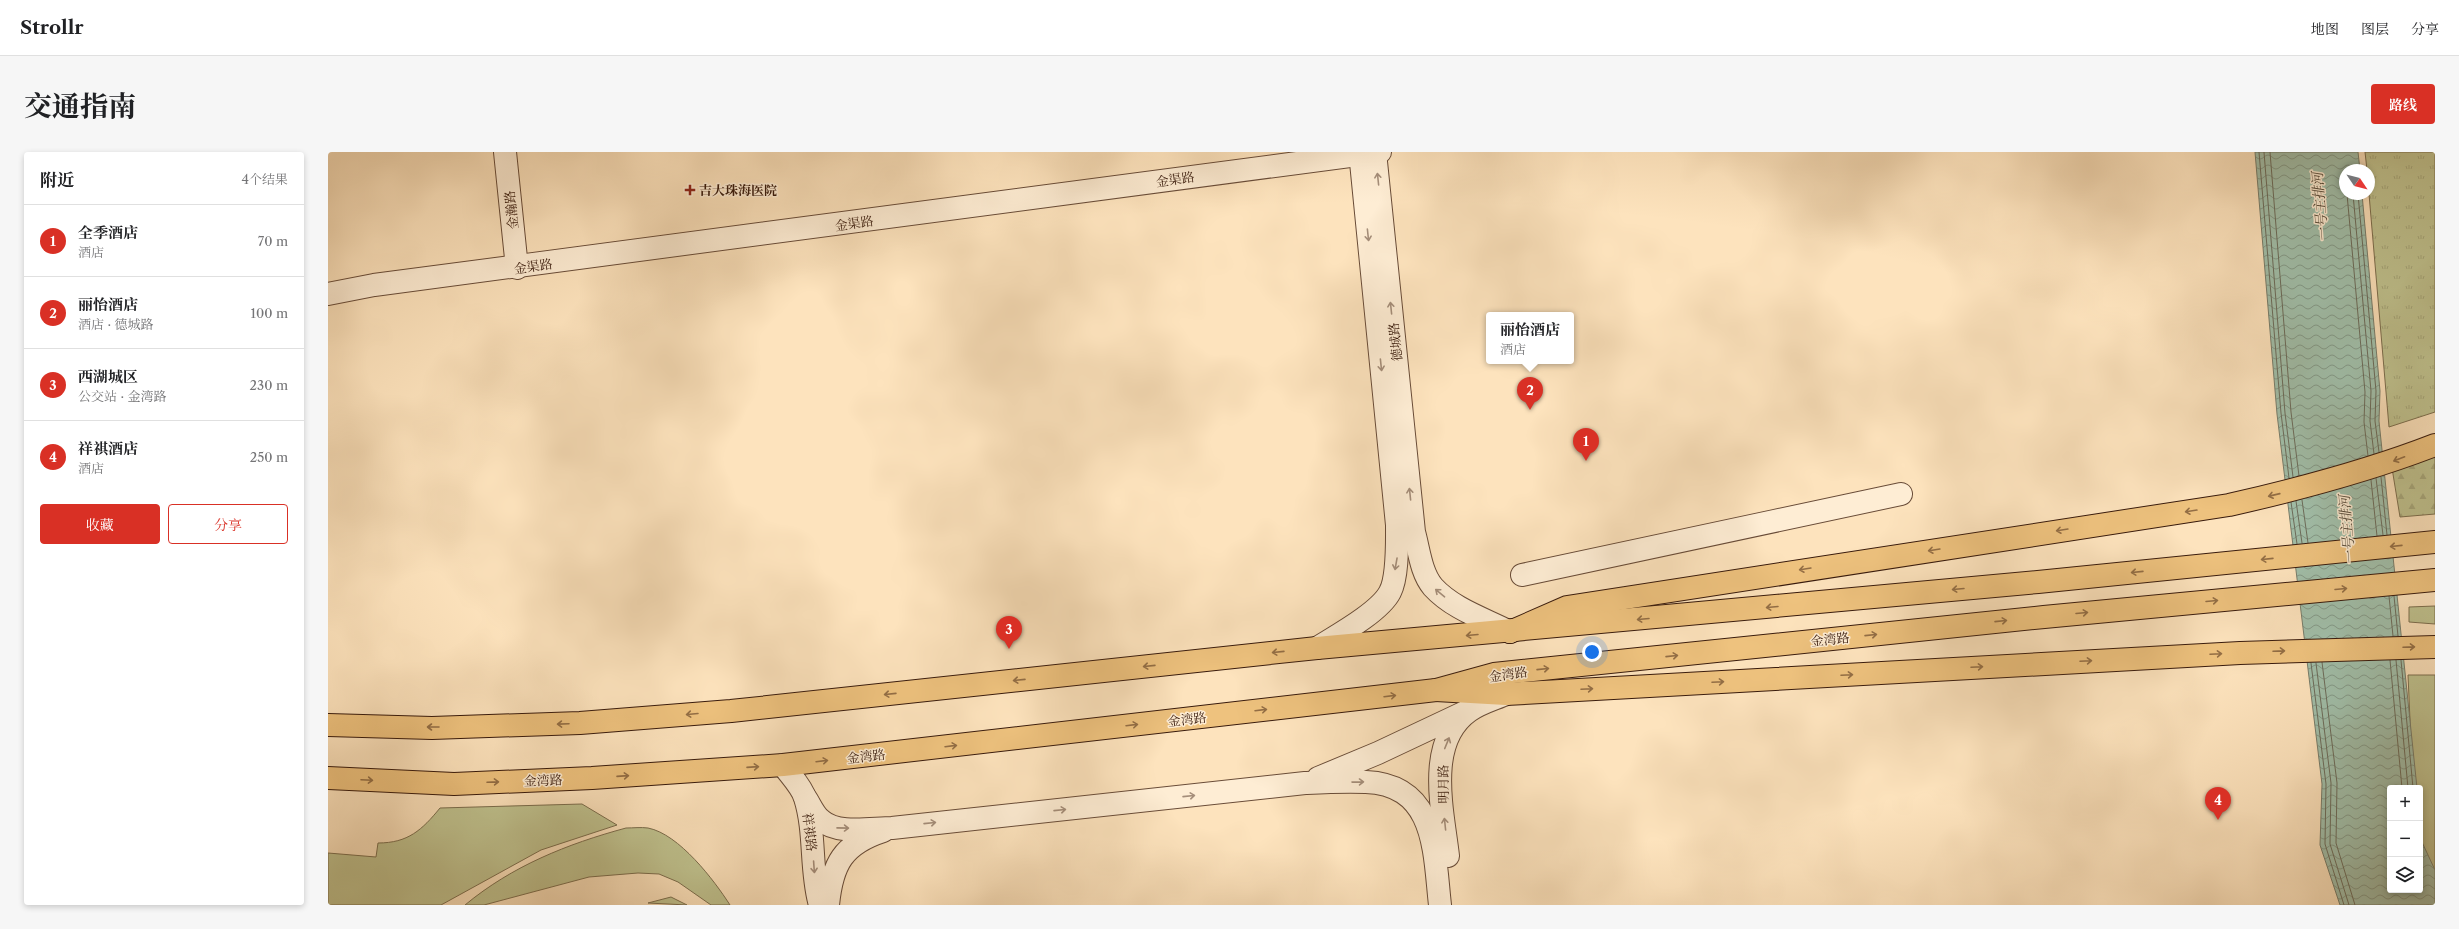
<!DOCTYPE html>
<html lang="zh">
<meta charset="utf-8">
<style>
body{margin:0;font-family:"Libre Caslon Text","Noto Serif SC",serif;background:#f6f6f6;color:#202124}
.controls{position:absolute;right:12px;bottom:12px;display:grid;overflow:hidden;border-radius:4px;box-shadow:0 2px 6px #0003}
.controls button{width:36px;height:36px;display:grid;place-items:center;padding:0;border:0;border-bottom:1px solid #e0e0e0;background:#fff;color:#202124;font:20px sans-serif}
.compass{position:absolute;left:2011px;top:12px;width:36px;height:36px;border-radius:50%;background:#fff;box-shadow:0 2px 6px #0003;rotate:125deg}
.you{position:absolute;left:1264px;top:500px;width:14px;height:14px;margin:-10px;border:3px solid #fff;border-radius:50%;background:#1a73e8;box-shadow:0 0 0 6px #1a73e833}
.badge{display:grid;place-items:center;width:26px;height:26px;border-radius:50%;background:#d93025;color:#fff;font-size:13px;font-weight:700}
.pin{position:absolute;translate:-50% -33px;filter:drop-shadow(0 1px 2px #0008)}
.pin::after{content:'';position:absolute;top:21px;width:14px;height:12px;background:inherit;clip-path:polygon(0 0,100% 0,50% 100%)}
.popup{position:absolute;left:1158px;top:160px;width:88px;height:52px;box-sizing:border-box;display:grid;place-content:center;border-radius:4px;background:#fff;filter:drop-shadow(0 1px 3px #0005);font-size:13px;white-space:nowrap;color:#757577}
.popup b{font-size:15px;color:#202124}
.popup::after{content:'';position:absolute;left:50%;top:100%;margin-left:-8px;border:8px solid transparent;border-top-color:#fff}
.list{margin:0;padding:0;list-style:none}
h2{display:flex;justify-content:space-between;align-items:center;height:52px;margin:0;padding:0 16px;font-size:17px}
h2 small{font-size:13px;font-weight:400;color:#757577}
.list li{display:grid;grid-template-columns:26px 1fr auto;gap:12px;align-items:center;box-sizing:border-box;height:72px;padding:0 16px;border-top:1px solid #e0e0e0}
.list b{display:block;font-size:15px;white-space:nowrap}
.list p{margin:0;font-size:13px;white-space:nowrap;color:#757577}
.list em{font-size:13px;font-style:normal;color:#757577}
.actions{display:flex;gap:8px;padding:12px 16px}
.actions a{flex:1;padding:9px 0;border:1px solid #d93025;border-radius:4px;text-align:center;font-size:14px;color:#d93025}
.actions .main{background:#d93025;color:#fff}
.icon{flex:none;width:22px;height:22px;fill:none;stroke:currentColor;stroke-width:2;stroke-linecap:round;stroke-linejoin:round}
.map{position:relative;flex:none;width:2107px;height:753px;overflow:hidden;border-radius:4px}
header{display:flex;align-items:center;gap:24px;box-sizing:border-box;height:56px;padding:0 20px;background:#fff;border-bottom:1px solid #e0e0e0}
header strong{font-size:19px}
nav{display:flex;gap:22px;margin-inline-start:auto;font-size:14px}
.intro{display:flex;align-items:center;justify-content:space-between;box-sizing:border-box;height:96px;padding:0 24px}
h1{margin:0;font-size:28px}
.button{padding:10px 18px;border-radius:4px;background:#d93025;color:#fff;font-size:14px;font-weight:700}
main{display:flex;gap:24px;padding:0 24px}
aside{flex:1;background:#fff;border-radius:4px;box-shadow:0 2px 6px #0003}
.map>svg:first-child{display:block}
.grass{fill:#c0c390;stroke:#7c6e4e}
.forest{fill:url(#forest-firs);stroke:#7c6e4e}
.park{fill:url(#park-tufts);stroke:#7c6e4e}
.water{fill:url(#water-waves);stroke:#777d6b}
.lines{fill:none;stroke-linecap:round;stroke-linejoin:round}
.shore{stroke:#6c6c5b;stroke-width:1}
.minor-casing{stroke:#694c38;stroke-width:24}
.major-casing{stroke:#381a0c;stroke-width:24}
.highway-casing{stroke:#381a0c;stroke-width:24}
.minor{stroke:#feedd4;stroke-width:22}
.major{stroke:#eec27e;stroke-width:22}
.highway{stroke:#eec27e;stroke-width:22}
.oneway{stroke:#a58e7a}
.oneway2{stroke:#936e45}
.poi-dot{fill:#8f2418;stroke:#feedd4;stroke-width:1.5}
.labels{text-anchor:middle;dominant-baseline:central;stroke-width:3;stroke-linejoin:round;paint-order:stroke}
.street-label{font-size:13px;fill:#381a0c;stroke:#feedd4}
.poi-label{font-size:13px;font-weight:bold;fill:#381a0c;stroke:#feedd4;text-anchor:start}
.water-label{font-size:14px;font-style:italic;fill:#584c3b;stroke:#feedd4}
</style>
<header>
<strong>Strollr</strong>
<nav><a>地图</a><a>图层</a><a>分享</a></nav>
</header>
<div class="intro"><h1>交通指南</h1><a class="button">路线</a></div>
<main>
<aside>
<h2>附近<small>4个结果</small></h2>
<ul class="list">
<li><span class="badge">1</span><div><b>全季酒店</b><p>酒店</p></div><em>70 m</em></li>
<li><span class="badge">2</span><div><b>丽怡酒店</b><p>酒店 · 德城路</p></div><em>100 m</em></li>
<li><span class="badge">3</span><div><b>西湖城区</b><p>公交站 · 金湾路</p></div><em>230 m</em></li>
<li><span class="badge">4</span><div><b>祥祺酒店</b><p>酒店</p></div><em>250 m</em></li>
</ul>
<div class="actions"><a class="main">收藏</a><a>分享</a></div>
</aside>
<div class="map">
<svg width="2107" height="753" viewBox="0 0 2107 753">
<defs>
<pattern id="forest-firs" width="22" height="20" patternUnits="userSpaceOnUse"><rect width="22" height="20" fill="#c0c390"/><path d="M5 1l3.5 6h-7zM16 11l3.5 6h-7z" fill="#a6a77b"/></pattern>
<pattern id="park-tufts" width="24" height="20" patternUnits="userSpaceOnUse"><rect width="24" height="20" fill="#c0c390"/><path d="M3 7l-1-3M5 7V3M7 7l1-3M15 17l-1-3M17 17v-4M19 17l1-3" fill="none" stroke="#a6a77b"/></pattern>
<pattern id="water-waves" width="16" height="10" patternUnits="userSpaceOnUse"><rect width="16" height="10" fill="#a1bfaa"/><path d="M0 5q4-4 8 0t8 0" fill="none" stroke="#849a89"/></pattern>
</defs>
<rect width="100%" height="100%" fill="#fde3bd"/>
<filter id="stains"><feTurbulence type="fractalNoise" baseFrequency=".005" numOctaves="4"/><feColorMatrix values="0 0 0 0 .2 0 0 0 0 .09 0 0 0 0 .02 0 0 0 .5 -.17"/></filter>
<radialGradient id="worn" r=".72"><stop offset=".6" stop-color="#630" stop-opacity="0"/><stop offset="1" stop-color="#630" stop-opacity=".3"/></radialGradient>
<g class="grass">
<path d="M2107,454V472L2081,470V455Z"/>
<path d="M2080,523H2107V722L2095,697L2092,683V636H2085Z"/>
<path d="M254,652L289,673L213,698L113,753H0V701L48,705L50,691C80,691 94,678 112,656Z"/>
<path d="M298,676C305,676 313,675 320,676C351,682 386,728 402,753H383L350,730L331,722L310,721L261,725L156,753H137C184,714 239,692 298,676Z"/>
<path d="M343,745L359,753L320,751Z"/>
</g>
<path class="forest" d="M2107,299V362L2072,365L2064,316Z"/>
<path class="park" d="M2037,0H2107V260L2061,275L2041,42V18H2039Z"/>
<path class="water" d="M1927,0H2030L2032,18H2017V42H2034L2052,239L2051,269L2089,636H2062V738H2092V673L2093,688L2107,718V753H2012L1992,693L1994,632L1949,262Z"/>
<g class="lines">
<g class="shore">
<path d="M1931,0L1953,261L1961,326"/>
<path d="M1936,0L1957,261L1965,325"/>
<path d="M1942,0L1963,260L1971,324"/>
<path d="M2019,42L2037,240L2036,270L2040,304"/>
<path d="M2025,42L2043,239L2042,269L2046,302"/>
<path d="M2030,42L2048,239L2047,269L2051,300"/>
<path d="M2053,325L2059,383"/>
<path d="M2048,326L2055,383"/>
<path d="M2043,328L2049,384"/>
<path d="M1974,348L1980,391"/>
<path d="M1968,349L1974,391"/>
<path d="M1963,350L1969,392"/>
<path d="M2061,444L2065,484"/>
<path d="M2066,444L2070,484"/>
<path d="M2062,508L2074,636"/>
<path d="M2068,508L2080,636"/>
<path d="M2073,508L2085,636"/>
<path d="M1994,510L2009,631L2008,691L2027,753"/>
<path d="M1983,511L1998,632L1997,692L2016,753"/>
<path d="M1988,511L2003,631L2002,692L2021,753"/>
</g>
<g class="minor-casing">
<g id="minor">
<path d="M177,0L189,116"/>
<path d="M1047,0L1086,380C1091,398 1093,421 1105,435C1125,457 1157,467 1182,480"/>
<path d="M0,142L46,133L1052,0"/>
<path d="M1194,423L1573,342"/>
<path d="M989,496C1008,484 1052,460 1062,440C1070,425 1069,391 1069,373L1032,0"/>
<path d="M455,613C462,623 474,635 477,646C488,681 482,719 492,753"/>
<path d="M990,626L1050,601L1137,560"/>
<path d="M477,645C482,652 486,663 493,668C509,683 543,676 564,676L977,631C998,630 1018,629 1038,630C1109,633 1106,701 1112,753"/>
<path d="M1120,704C1115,659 1097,590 1141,559C1152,551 1167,547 1178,542"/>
<path d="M500,753C504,712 515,692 555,679"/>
</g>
</g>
<g class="major-casing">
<g id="major">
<path d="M0,573L104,576L252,571L403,559L989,496L1710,430L2107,390"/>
<path d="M0,626L126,632L264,626L455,613L1108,538L1166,522L1716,465L2107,428"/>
</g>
</g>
<g class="highway-casing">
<g id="highway">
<path d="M1182,480L1239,455L1901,353C1972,337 2040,319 2107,293"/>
<path d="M1108,538L1178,542L1912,501L2107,495"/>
</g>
</g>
<use href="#minor" class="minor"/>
<use href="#major" class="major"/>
<use href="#highway" class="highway"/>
</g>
<defs><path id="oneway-shaft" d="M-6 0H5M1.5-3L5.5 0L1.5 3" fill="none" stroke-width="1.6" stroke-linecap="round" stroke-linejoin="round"/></defs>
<g class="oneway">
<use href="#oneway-shaft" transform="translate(1050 27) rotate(-96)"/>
<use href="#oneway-shaft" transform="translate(1040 83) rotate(84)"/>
<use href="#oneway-shaft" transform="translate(1063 156) rotate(-96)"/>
<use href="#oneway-shaft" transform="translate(1053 213) rotate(84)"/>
<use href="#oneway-shaft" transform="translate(1082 342) rotate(-96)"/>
<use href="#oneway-shaft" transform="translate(1068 412) rotate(100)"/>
<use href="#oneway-shaft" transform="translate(1112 441) rotate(-140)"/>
<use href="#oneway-shaft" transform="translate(1119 591) rotate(-68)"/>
<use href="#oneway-shaft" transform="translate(1030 630) rotate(-1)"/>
<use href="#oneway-shaft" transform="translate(861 644) rotate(-6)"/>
<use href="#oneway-shaft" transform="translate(732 658) rotate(-6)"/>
<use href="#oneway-shaft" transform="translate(602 671) rotate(-6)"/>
<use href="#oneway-shaft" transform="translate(1117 672) rotate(-96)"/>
<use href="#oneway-shaft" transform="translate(515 676) rotate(1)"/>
<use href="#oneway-shaft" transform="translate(486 715) rotate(86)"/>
</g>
<g class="oneway2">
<use href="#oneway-shaft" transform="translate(2071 307) rotate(159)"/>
<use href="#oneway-shaft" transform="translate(1946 343) rotate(167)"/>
<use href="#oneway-shaft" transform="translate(1863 359) rotate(171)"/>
<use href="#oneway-shaft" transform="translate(1734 378) rotate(171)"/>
<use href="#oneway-shaft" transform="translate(2068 394) rotate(174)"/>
<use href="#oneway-shaft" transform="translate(1606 398) rotate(171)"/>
<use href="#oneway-shaft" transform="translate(1939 407) rotate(174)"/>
<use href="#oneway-shaft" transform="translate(1477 417) rotate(171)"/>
<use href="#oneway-shaft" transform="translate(1809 420) rotate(174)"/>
<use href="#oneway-shaft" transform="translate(1630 437) rotate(175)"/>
<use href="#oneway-shaft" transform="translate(2013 437) rotate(-5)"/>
<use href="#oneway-shaft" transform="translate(1884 449) rotate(-5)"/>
<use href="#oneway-shaft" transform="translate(1444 455) rotate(175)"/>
<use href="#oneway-shaft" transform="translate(1754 461) rotate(-5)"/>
<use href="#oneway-shaft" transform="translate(1315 467) rotate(175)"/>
<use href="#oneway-shaft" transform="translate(1673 469) rotate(-6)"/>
<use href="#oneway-shaft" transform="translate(1144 483) rotate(175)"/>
<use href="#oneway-shaft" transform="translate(1543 483) rotate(-6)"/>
<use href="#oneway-shaft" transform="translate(2081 495) rotate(-2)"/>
<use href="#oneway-shaft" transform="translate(1951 499) rotate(-2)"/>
<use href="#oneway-shaft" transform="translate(950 500) rotate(174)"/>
<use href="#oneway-shaft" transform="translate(1888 502) rotate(-3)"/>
<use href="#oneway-shaft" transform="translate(1344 504) rotate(-6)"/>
<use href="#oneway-shaft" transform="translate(1758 509) rotate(-3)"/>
<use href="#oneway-shaft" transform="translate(821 514) rotate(174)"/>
<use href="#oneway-shaft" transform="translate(1649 515) rotate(-3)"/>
<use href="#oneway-shaft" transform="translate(1215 517) rotate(-6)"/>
<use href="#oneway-shaft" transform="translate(1519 523) rotate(-3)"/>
<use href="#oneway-shaft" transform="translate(691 528) rotate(174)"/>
<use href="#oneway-shaft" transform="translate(1390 530) rotate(-3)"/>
<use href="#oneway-shaft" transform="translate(1259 537) rotate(-3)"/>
<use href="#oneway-shaft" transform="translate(562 542) rotate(174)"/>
<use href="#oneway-shaft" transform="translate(1062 544) rotate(-7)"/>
<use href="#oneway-shaft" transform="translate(933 558) rotate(-7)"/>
<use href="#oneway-shaft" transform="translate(364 562) rotate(175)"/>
<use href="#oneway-shaft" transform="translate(235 572) rotate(178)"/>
<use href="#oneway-shaft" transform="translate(804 573) rotate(-7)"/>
<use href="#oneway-shaft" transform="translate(105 575) rotate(180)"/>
<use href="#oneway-shaft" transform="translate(623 594) rotate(-7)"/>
<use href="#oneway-shaft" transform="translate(494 609) rotate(-7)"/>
<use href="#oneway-shaft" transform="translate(425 615) rotate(-4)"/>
<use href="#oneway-shaft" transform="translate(295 624) rotate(-4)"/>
<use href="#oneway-shaft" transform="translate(39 628) rotate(3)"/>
<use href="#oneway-shaft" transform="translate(165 630) rotate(-2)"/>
</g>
<path class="poi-dot" d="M360 32h4v4h4v4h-4v4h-4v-4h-4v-4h4z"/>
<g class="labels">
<g class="street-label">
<text transform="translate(847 27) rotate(-8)">金渠路</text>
<text transform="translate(183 58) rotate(-96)">金瀚路</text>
<text transform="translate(526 71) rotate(-8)">金渠路</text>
<text transform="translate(205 114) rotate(-8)">金渠路</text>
<text transform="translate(1067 190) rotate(-96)">德城路</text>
<text transform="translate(1502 487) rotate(-6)">金湾路</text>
<text transform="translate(1180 522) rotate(-8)">金湾路</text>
<text transform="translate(859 567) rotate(-7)">金湾路</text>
<text transform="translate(538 604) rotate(-7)">金湾路</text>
<text transform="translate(215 628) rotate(-2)">金湾路</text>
<text transform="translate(1115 632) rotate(-91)">明月路</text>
<text transform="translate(482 680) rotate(83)">祥祺路</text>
</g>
<g class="poi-label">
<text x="371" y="38">吉大珠海医院</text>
</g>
<g class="water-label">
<text transform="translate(1992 55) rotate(-95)">一号主排河</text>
<text transform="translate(2019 378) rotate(-95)">一号主排河</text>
</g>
</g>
<rect width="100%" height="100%" filter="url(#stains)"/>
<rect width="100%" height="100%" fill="url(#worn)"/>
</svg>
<div class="controls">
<button>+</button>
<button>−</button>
<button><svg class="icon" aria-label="layers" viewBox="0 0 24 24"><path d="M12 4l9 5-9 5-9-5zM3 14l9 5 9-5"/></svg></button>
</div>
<svg class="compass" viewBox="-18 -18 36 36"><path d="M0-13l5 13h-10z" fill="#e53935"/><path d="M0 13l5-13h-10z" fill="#757577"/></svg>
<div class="you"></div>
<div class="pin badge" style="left:1258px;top:309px">1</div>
<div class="pin badge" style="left:1202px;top:258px">2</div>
<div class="popup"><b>丽怡酒店</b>酒店</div>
<div class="pin badge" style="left:681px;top:497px">3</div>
<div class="pin badge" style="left:1890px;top:668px">4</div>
</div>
</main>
